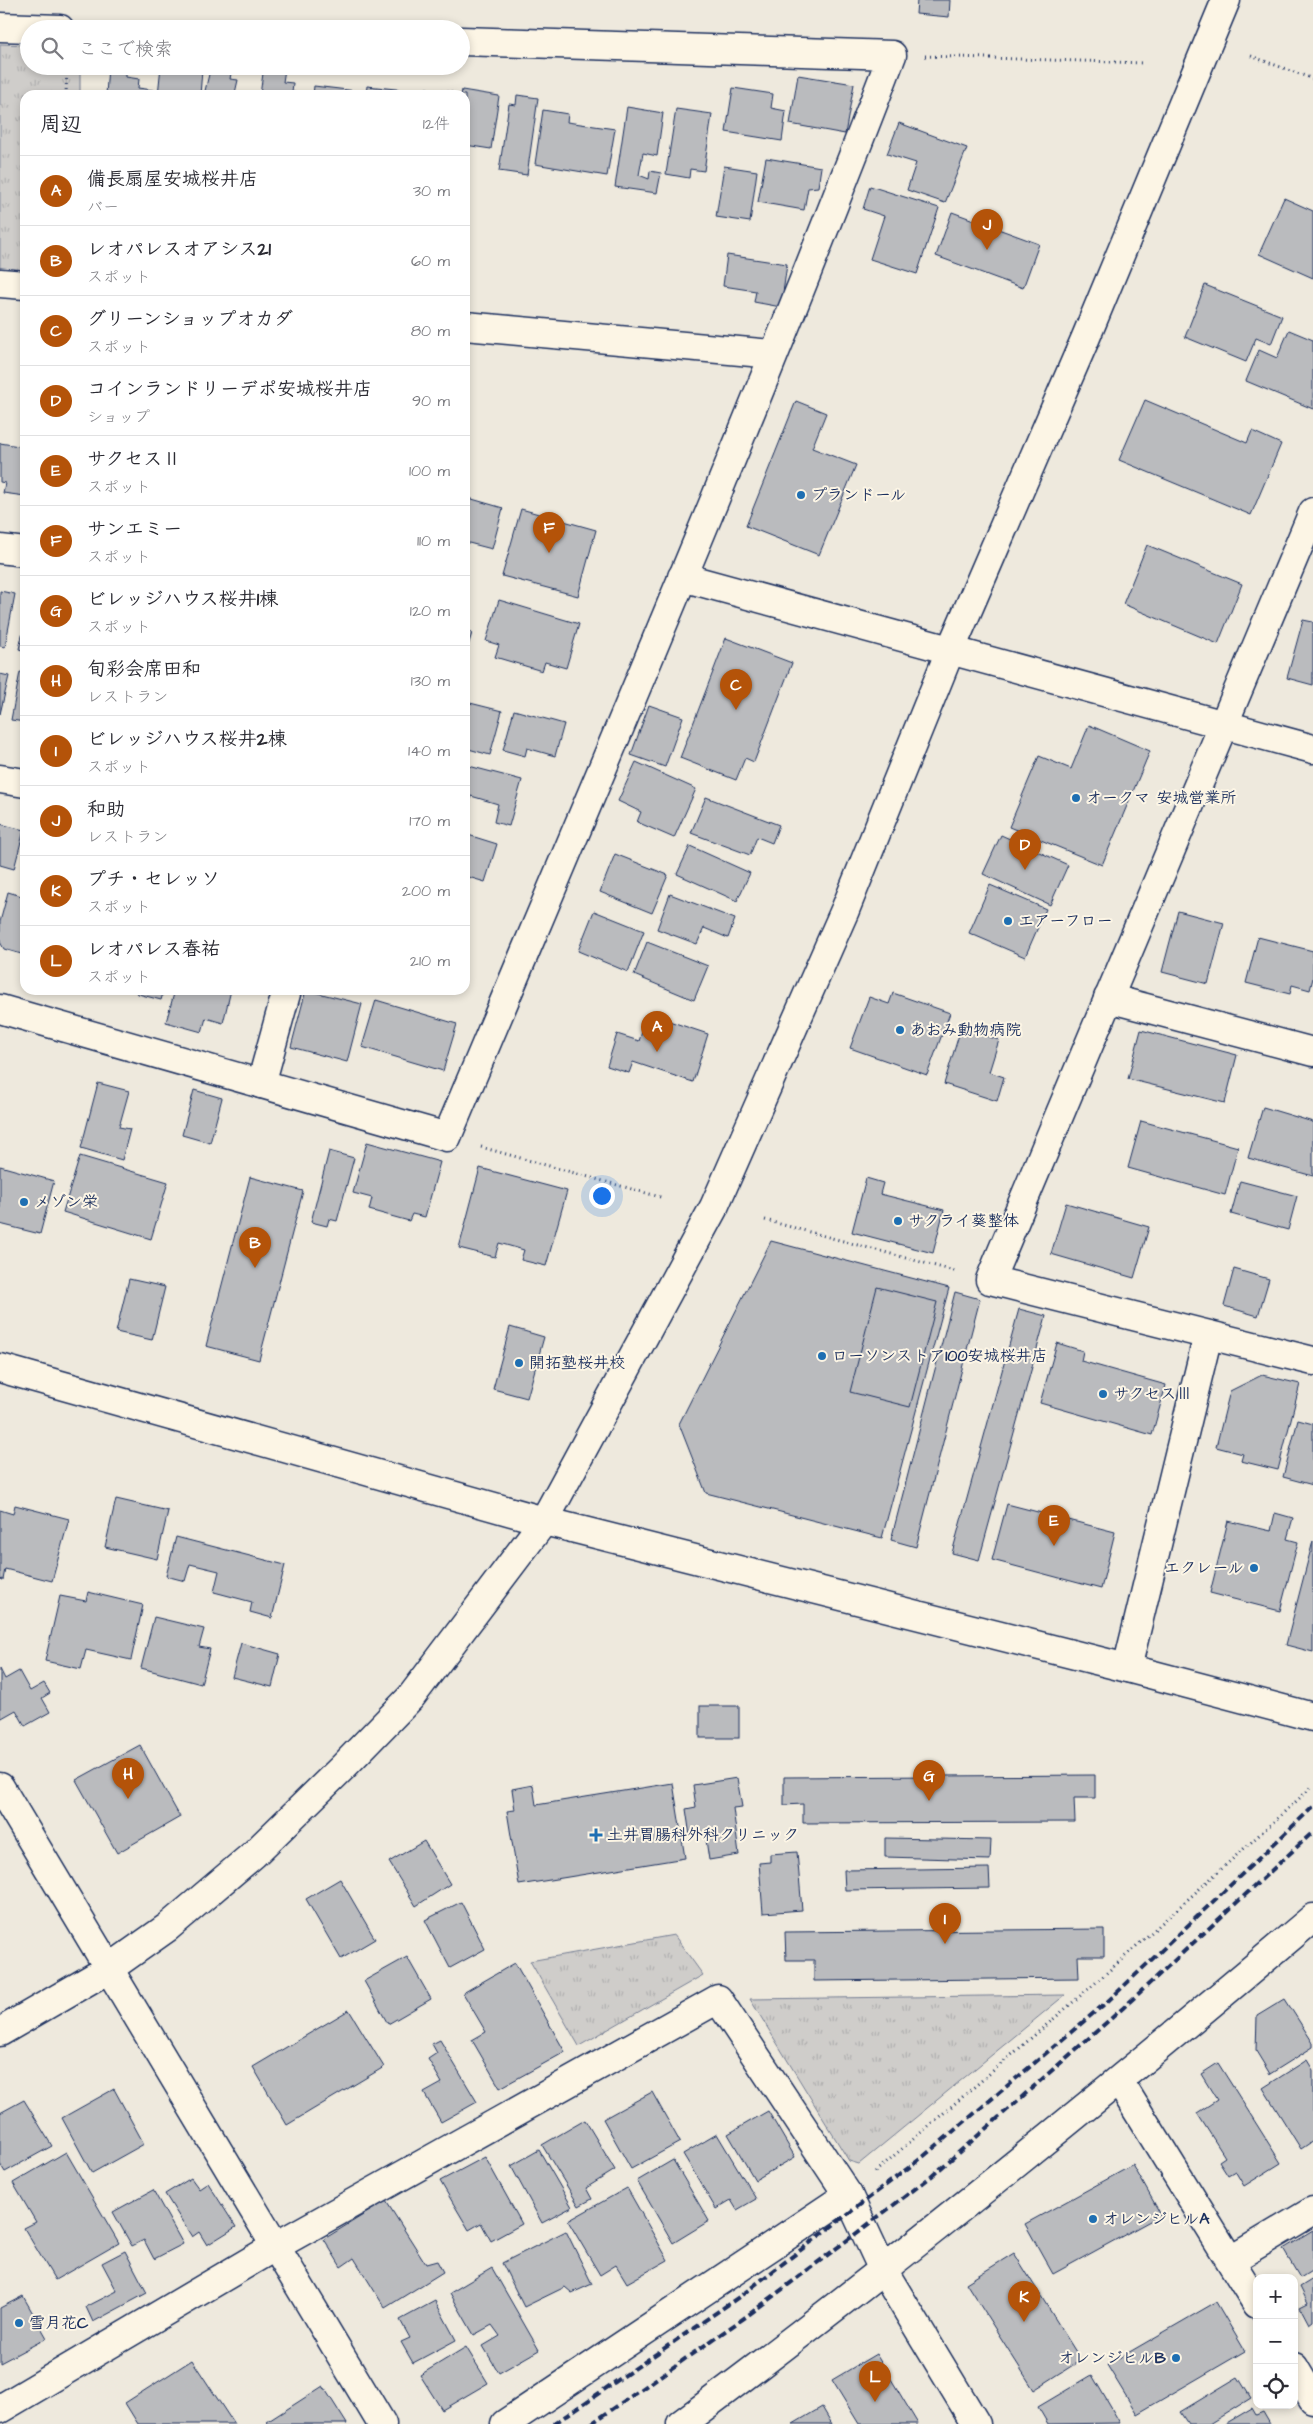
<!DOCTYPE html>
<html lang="ja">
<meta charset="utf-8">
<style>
body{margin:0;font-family:"Architects Daughter","Klee One",sans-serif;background:#f2f2f3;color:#2b2b33}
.controls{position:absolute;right:15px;bottom:15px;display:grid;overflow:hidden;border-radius:10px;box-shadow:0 2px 8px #0003}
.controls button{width:45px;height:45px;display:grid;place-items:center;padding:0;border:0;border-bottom:1px solid #e1e1e2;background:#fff;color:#2b2b33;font:25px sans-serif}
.you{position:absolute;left:601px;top:1195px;width:18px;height:18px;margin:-12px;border:4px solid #fff;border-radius:50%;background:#1a73e8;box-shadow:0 0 0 8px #1a73e833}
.badge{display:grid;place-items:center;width:32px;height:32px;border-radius:50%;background:#b45309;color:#fff;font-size:16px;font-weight:700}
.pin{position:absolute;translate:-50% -41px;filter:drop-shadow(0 1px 2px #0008)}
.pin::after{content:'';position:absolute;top:26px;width:18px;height:15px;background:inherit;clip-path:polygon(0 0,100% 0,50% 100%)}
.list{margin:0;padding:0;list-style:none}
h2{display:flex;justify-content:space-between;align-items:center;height:65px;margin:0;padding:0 20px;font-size:21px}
h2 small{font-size:16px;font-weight:400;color:#7c7c81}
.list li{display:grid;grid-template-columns:32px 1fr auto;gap:15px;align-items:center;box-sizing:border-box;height:70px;padding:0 20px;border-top:1px solid #e1e1e2}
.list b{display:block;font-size:19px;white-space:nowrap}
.list p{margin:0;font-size:16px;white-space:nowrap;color:#7c7c81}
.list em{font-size:16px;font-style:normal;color:#7c7c81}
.icon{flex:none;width:28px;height:28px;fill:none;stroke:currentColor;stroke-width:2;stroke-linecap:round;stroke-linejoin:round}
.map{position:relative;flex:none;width:1313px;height:2424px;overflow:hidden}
.search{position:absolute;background:#fff;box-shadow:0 2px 8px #0003;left:20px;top:20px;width:450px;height:55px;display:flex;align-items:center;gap:12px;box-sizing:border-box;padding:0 18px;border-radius:28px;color:#7c7c81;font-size:19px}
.panel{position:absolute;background:#fff;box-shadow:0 2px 8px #0003;left:20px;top:90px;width:450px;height:905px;border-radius:15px}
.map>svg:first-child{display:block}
.grass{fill:url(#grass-tufts);stroke:#757e94}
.building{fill:#babbbe;stroke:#1b2f5e}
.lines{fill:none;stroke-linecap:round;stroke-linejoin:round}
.minor-casing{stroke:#1b2f5e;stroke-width:31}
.path{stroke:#1b2f5e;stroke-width:3;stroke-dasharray:1 4;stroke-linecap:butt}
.minor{stroke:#fcf5e5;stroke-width:28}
.rail{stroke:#1b2f5e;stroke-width:4;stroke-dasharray:8 4;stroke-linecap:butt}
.poi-dot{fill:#1f6fb2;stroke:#fcf5e5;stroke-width:2}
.labels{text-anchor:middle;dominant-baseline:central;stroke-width:4;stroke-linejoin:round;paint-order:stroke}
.poi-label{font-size:16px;font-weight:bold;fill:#1b2f5e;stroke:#fcf5e5;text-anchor:start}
</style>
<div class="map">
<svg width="1313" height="2424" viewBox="0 0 1313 2424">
<defs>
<pattern id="grass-tufts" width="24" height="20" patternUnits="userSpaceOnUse" patternTransform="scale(1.25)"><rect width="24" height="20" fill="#cfcdca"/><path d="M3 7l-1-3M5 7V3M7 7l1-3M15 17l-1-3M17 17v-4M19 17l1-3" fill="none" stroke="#b1b0b0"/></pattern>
</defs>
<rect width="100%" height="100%" fill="#eee9dd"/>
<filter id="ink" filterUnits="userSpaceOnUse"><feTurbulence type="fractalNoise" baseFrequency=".02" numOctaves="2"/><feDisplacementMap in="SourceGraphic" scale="10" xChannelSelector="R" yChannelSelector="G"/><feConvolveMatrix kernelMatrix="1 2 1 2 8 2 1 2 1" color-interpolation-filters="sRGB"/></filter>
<g filter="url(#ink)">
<g class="grass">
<path d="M0,44L29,45V66H80V95H25V273L0,271Z"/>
<path d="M674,1935L703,1975L579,2046L530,1961Z"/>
<path d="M1065,1995L859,2164L849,2161L750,1999Z"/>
</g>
<g class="building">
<path d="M917,0H950L949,17L916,14Z"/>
<path d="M108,66H126V77L139,79L138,88L153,90L152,95H106Z"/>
<path d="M161,66L202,70L200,95H158Z"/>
<path d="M211,66L232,68L230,79L238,80L235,93L243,95H204Z"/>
<path d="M264,66L285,69L283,82L293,83L292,92L301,93V95H260Z"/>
<path d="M798,75L854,84L845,134L790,124Z"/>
<path d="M314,86L356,91V95H313Z"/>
<path d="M367,86L405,90V95H366Z"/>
<path d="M426,88L452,92V95H413V91L426,93Z"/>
<path d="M733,88L773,94L771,108L786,111L782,141L726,132Z"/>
<path d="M462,90L499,96L491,149L465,145V95H461Z"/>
<path d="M517,95L538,98L527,175L499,171L509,104L516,105Z"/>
<path d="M627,107L663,113L657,156L643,153L639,175L649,179L650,171L661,173L657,193L615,187Z"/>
<path d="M676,109L712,114L704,171L690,169L689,178L666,174Z"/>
<path d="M543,110L568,114L567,122L615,129L607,176L535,164Z"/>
<path d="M899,123L967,148L945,203L907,190L916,163L887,154Z"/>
<path d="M766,158L821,167L818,187L808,188L804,210L758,202Z"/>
<path d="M724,166L757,171L750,222L716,217Z"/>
<path d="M870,186L939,208L917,274L870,259L884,216L863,209Z"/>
<path d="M1284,198L1313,211V278L1259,254Z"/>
<path d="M952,212L1039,244L1023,288L936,256Z"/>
<path d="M727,255L787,264L781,307L754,302L756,291L723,286Z"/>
<path d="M1205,285L1282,316L1271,344L1256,338L1246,362L1185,337Z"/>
<path d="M1289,330L1313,340V409L1246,381L1259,350L1277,358Z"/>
<path d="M1145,400L1247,443L1252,431L1281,444L1251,515L1119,460Z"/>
<path d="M796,401L826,413L812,448L856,465L819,555L746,526Z"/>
<path d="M0,443L25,447V496L3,493L5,483L0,482Z"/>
<path d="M465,497L503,508L492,549L465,542Z"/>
<path d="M521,509L596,530L578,596L502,576Z"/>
<path d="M1147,545L1242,584L1218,644L1123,604Z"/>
<path d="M0,591L15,594L5,647L0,646Z"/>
<path d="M499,600L579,624L566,668L545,662L542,671L495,657L499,645L486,641Z"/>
<path d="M1303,620L1313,622V685L1287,678Z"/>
<path d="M25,623V651L19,649Z"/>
<path d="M465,630L472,633L465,656Z"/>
<path d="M726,638L792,663L754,762L745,758L736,780L680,758Z"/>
<path d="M20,672L25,673V722L11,720Z"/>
<path d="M0,674L9,676L0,714Z"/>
<path d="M466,702L502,711L490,755L465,748Z"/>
<path d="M649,705L683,717L665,767L631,755Z"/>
<path d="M514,710L564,724L555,756L527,748L525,756L503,750Z"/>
<path d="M1089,725L1150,751L1102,865L1009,827L1039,756L1071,769Z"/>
<path d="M636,762L696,789L674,838L637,822L641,812L618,801Z"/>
<path d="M465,765L522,780L509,826L494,822L498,804L471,796L465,815Z"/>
<path d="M706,797L779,825L772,843L757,837L750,855L691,833Z"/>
<path d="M0,824L24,830L14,869L0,865Z"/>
<path d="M465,834L497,844L485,882L465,876Z"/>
<path d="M1001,835L1068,865L1050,905L983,874Z"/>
<path d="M690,846L750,873L737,901L677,874Z"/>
<path d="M615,854L668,875L652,913L600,892Z"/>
<path d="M990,885L1046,909L1025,957L969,933Z"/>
<path d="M8,892L25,897V955L4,949L0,942V922Z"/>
<path d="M670,894L735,919L728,938L704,928L697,944L657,929Z"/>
<path d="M594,911L644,931L628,972L578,951Z"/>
<path d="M1178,911L1224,923L1208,984L1162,972Z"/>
<path d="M1258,937L1313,951V978L1310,990L1292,985L1290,994L1246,983Z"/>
<path d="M647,942L708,966L694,1000L634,975Z"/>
<path d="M136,990H164L161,1000L138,994Z"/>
<path d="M175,990H231L223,1023L206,1018L202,1032L166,1022Z"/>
<path d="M306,990L362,1004L347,1062L291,1047Z"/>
<path d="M893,993L950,1013L927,1075L850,1048L869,997L889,1004Z"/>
<path d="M376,1000L457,1024L443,1071L362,1047Z"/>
<path d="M648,1014L708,1034L693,1082L633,1062L629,1073L607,1066L617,1034L639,1041Z"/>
<path d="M961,1028L999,1040L989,1072L1004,1077L997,1101L944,1084Z"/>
<path d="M1141,1030L1237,1055L1225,1103L1128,1079Z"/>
<path d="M98,1083L129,1091L119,1127L130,1129L122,1160L81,1148Z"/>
<path d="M194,1090L222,1098L210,1143L182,1135Z"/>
<path d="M1263,1107L1313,1122V1176L1248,1158Z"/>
<path d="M1141,1121L1238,1147L1225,1195L1128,1168Z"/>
<path d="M367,1142L440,1162L425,1217L412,1214L409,1221L369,1210L372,1198L353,1193Z"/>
<path d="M329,1151L354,1158L337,1221L329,1219L327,1226L311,1222Z"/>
<path d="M80,1156L168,1182L151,1239L63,1212Z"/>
<path d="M0,1166L54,1181L40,1234L0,1224Z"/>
<path d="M480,1168L567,1191L546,1266L521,1260L524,1250L499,1243L495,1257L459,1248Z"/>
<path d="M250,1177L303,1191L259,1360L206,1346Z"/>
<path d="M866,1178L883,1183L880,1194L944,1210L933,1253L852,1232Z"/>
<path d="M1240,1181L1297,1196L1288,1230L1231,1214Z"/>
<path d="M1066,1203L1149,1227L1134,1278L1051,1254Z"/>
<path d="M771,1241L949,1288L882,1538L706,1493L679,1424Z"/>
<path d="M1234,1269L1269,1279L1258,1316L1224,1306Z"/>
<path d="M129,1279L165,1287L152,1340L116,1332Z"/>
<path d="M877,1287L937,1302L910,1407L850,1392Z"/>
<path d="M955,1292L980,1299L916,1547L891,1540Z"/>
<path d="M1019,1309L1046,1316L979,1560L952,1553Z"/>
<path d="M510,1327L544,1337L527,1398L493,1389Z"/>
<path d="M1057,1343L1083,1351L1081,1361L1166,1385L1152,1435L1040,1403Z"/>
<path d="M1262,1375L1300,1384L1278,1470L1241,1461L1243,1454L1216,1447L1230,1391Z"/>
<path d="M1298,1420L1313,1424V1485L1283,1477Z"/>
<path d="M116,1499L168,1511L157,1559L105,1547Z"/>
<path d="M1007,1504L1115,1532L1101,1589L992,1560Z"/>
<path d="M15,1505L69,1519L52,1581L5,1569L3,1580L0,1579V1510L13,1514Z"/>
<path d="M1275,1513L1293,1518L1287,1539L1298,1542L1280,1611L1210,1593L1228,1521L1271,1531Z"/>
<path d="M176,1537L285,1565L272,1618L250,1612L252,1602L214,1592L219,1571L190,1564L185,1581L166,1576Z"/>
<path d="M1313,1541V1652L1286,1645Z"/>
<path d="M88,1592L143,1605L131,1660L86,1650L81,1669L45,1661L60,1596L86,1601Z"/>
<path d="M154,1617L204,1629L199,1647L210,1649L201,1684L141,1668Z"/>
<path d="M241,1643L280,1654L272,1687L232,1677Z"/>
<path d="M0,1669L5,1679L19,1671L30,1691L44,1683L50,1693L42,1698L50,1712L25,1726L16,1710L0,1719Z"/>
<rect x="700" y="1706" width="39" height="32"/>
<path d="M140,1745L180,1817L117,1853L76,1780Z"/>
<path d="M1095,1775V1798H1074L1075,1822L803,1823V1804L784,1805V1777Z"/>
<path d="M737,1778L742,1807L733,1808L739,1855L709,1860L705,1833L690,1836L686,1809L696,1807L693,1785Z"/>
<path d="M673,1783L685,1858L519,1885L507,1811L515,1810L512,1789L533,1785L536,1805Z"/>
<path d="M885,1838L991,1840L990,1860L885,1857Z"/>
<path d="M424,1841L450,1884L416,1906L389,1862Z"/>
<path d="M797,1852L802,1910L763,1913L759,1863L770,1862V1854Z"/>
<path d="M989,1868L990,1888L845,1890L844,1870Z"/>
<path d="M340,1879L375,1939L341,1959L306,1899Z"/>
<path d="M461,1902L485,1949L450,1968L425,1920Z"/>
<path d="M1104,1929V1956H1078L1079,1978L814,1981V1960H786L785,1932Z"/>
<path d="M407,1957L431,1999L388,2024L364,1981Z"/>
<path d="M515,1963L565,2052L500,2088L472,2040L486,2032L463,1993Z"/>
<path d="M1285,1999L1313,2043V2047L1270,2074L1256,2051L1257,2016Z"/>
<path d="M349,2010L384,2067L287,2125L253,2067Z"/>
<path d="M440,2040L477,2102L441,2122L424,2093L442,2083L428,2059L437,2053L432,2044Z"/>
<path d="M1307,2060L1313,2070V2141L1301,2149L1263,2088Z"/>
<path d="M1218,2063L1281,2163L1244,2186L1235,2171L1228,2175L1219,2161L1225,2157L1197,2113L1217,2100L1201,2074Z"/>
<path d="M114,2089L144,2144L92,2173L62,2118Z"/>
<path d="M652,2092L680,2142L631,2169L603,2119Z"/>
<path d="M24,2100L52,2146L5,2172L0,2164V2113Z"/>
<path d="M768,2111L795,2157L755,2180L728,2134Z"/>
<path d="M585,2120L615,2170L586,2188L592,2199L579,2206L542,2145Z"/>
<path d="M717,2134L756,2199L737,2210L731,2200L716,2209L683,2154Z"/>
<path d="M539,2150L572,2207L542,2223L511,2166Z"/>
<path d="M66,2152L119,2243L55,2280L24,2228L36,2222L13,2183Z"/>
<path d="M485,2157L522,2224L491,2241L481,2223L469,2230L440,2181Z"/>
<path d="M673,2160L709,2221L673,2243L637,2181Z"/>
<path d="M1133,2165L1161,2215L1053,2274L1025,2224Z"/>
<path d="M191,2178L199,2189L208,2183L236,2227L207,2245L199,2232L192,2237L165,2194Z"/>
<path d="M627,2188L668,2260L627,2283L616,2265L600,2275L568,2221Z"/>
<path d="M153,2190L183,2244L154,2259L144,2240L132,2246L113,2212Z"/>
<path d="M386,2201L426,2264L437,2261L443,2272L385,2308L354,2258L341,2267L324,2239Z"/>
<path d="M566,2231L592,2284L572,2293L565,2287L524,2307L502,2263Z"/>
<path d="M1313,2231V2270L1300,2278L1283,2249Z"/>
<path d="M125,2251L147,2293L93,2322L86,2307L117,2291L102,2263Z"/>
<path d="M1014,2253L1081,2360L1034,2390L966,2283Z"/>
<path d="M492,2268L539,2350L499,2373L483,2346L500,2336L492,2325L474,2335L450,2293Z"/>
<path d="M1313,2279V2321L1309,2324L1300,2307L1308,2303L1300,2287Z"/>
<path d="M23,2296L47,2338L0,2363V2308Z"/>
<path d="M435,2301L456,2340L413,2363L401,2342L410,2338L400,2320Z"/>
<path d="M1216,2302L1245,2351L1137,2414L1107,2365Z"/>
<path d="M466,2347L488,2383L442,2410L420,2375Z"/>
<path d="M876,2354L918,2424H859L832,2380Z"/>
<path d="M192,2360L234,2424H138L125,2403Z"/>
<path d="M1092,2375L1120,2423L1048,2424L1038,2407Z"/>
<path d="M1238,2377L1251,2398L1209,2424H1188L1180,2412Z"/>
<path d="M323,2386L347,2424H269L267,2422Z"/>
<path d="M822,2407L832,2424H793Z"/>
<path d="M1252,2408L1256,2415L1263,2412L1270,2424H1225Z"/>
</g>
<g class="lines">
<g class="minor-casing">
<g id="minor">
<path d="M0,27L60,29"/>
<path d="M0,283L25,285"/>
<path d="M465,326L773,354"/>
<path d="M1313,512L990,1280L1313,1361"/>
<path d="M0,549L25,552"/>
<path d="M682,577L1313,749"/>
<path d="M0,779L25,783"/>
<path d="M1108,998L1313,1052"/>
<path d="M0,1009L447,1137C598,778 753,419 892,55L461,41"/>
<path d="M261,1084L287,990"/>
<path d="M0,1368L544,1521L1127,1668L1313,1717"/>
<path d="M1127,1668L1208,1335"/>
<path d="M0,1787L382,2424"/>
<path d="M0,2032L110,1968L168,1927L254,1854L342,1768L411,1697L544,1521L714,1207L845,910L950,651L1086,337L1226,0"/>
<path d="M1119,2081L1257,2304"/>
<path d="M848,2195L883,2270L976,2424"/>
<path d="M1231,2260L1313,2211"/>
<path d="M1294,2367L1313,2399"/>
<path d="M0,2409L276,2246L718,1999L848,2195L505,2424"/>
<path d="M681,2424C898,2263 1107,2092 1313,1918"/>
</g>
</g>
<g class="path">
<path d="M925,56L1144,63"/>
<path d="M1251,56L1313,79"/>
<path d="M66,95L67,66"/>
<path d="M481,1147L664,1198"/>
<path d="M765,1220L958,1272"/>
<path d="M875,2172L1100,1979L1313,1786"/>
</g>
<use href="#minor" class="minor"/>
<g class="rail">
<path d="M554,2424L739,2297L924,2156L1108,2001L1313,1807"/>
<path d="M591,2424L747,2316L932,2176L1123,2008L1313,1832"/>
</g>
</g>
</g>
<g class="poi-dot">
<circle cx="801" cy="495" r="5"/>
<circle cx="1076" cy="798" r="5"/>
<circle cx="1008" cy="921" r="5"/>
<circle cx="900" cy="1030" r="5"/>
<circle cx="24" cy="1202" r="5"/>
<circle cx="898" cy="1221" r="5"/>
<circle cx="822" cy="1356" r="5"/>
<circle cx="519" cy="1363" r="5"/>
<circle cx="1103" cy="1394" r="5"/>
<circle cx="1254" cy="1568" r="5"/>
<path d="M593.5 1827.5h5v5h5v5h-5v5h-5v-5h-5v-5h5z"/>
<circle cx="1093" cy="2219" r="5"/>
<circle cx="19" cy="2323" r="5"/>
<circle cx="1176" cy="2358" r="5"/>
</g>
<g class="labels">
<g class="poi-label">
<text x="811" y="495">プランドール</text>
<text x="1086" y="798">オークマ 安城営業所</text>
<text x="1018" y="921">エアーフロー</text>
<text x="910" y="1030">あおみ動物病院</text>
<text x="34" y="1202">メゾン栄</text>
<text x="908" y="1221">サクライ葵整体</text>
<text x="832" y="1356">ローソンストア100安城桜井店</text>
<text x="529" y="1363">開拓塾桜井校</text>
<text x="1113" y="1394">サクセスⅢ</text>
<text x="1244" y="1568" text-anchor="end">エクレール</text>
<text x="607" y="1835">土井胃腸科外科クリニック</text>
<text x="1103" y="2219">オレンジヒルA</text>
<text x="29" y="2323">雪月花C</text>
<text x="1166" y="2358" text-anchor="end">オレンジヒルB</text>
</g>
</g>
</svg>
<div class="controls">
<button>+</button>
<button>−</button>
<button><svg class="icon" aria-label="locate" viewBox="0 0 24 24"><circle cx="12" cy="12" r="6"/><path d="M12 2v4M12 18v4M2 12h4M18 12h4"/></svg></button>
</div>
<div class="you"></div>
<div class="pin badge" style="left:657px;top:1052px">A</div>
<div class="pin badge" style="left:255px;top:1268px">B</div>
<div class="pin badge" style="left:736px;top:710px">C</div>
<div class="pin badge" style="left:1025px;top:870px">D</div>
<div class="pin badge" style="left:1054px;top:1546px">E</div>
<div class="pin badge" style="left:549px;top:553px">F</div>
<div class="pin badge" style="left:929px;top:1801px">G</div>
<div class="pin badge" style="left:128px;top:1799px">H</div>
<div class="pin badge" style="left:945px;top:1944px">I</div>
<div class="pin badge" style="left:987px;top:250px">J</div>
<div class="pin badge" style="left:1024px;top:2322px">K</div>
<div class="pin badge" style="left:875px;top:2402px">L</div>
<div class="search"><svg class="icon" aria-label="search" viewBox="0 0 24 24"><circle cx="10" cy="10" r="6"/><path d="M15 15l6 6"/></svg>ここで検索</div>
<section class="panel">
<h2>周辺<small>12件</small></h2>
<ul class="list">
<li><span class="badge">A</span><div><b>備長扇屋安城桜井店</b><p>バー</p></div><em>30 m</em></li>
<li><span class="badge">B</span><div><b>レオパレスオアシス21</b><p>スポット</p></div><em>60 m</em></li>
<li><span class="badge">C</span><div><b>グリーンショップオカダ</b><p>スポット</p></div><em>80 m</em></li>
<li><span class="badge">D</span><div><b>コインランドリーデポ安城桜井店</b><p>ショップ</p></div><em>90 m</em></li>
<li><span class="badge">E</span><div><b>サクセスⅡ</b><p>スポット</p></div><em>100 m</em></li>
<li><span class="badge">F</span><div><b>サンエミー</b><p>スポット</p></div><em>110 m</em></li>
<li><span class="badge">G</span><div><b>ビレッジハウス桜井1棟</b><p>スポット</p></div><em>120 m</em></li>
<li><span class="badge">H</span><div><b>旬彩会席田和</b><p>レストラン</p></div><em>130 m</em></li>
<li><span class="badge">I</span><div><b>ビレッジハウス桜井2棟</b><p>スポット</p></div><em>140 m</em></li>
<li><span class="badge">J</span><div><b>和助</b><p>レストラン</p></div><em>170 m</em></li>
<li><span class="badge">K</span><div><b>プチ・セレッソ</b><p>スポット</p></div><em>200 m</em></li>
<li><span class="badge">L</span><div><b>レオパレス春祐</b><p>スポット</p></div><em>210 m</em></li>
</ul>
</section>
</div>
